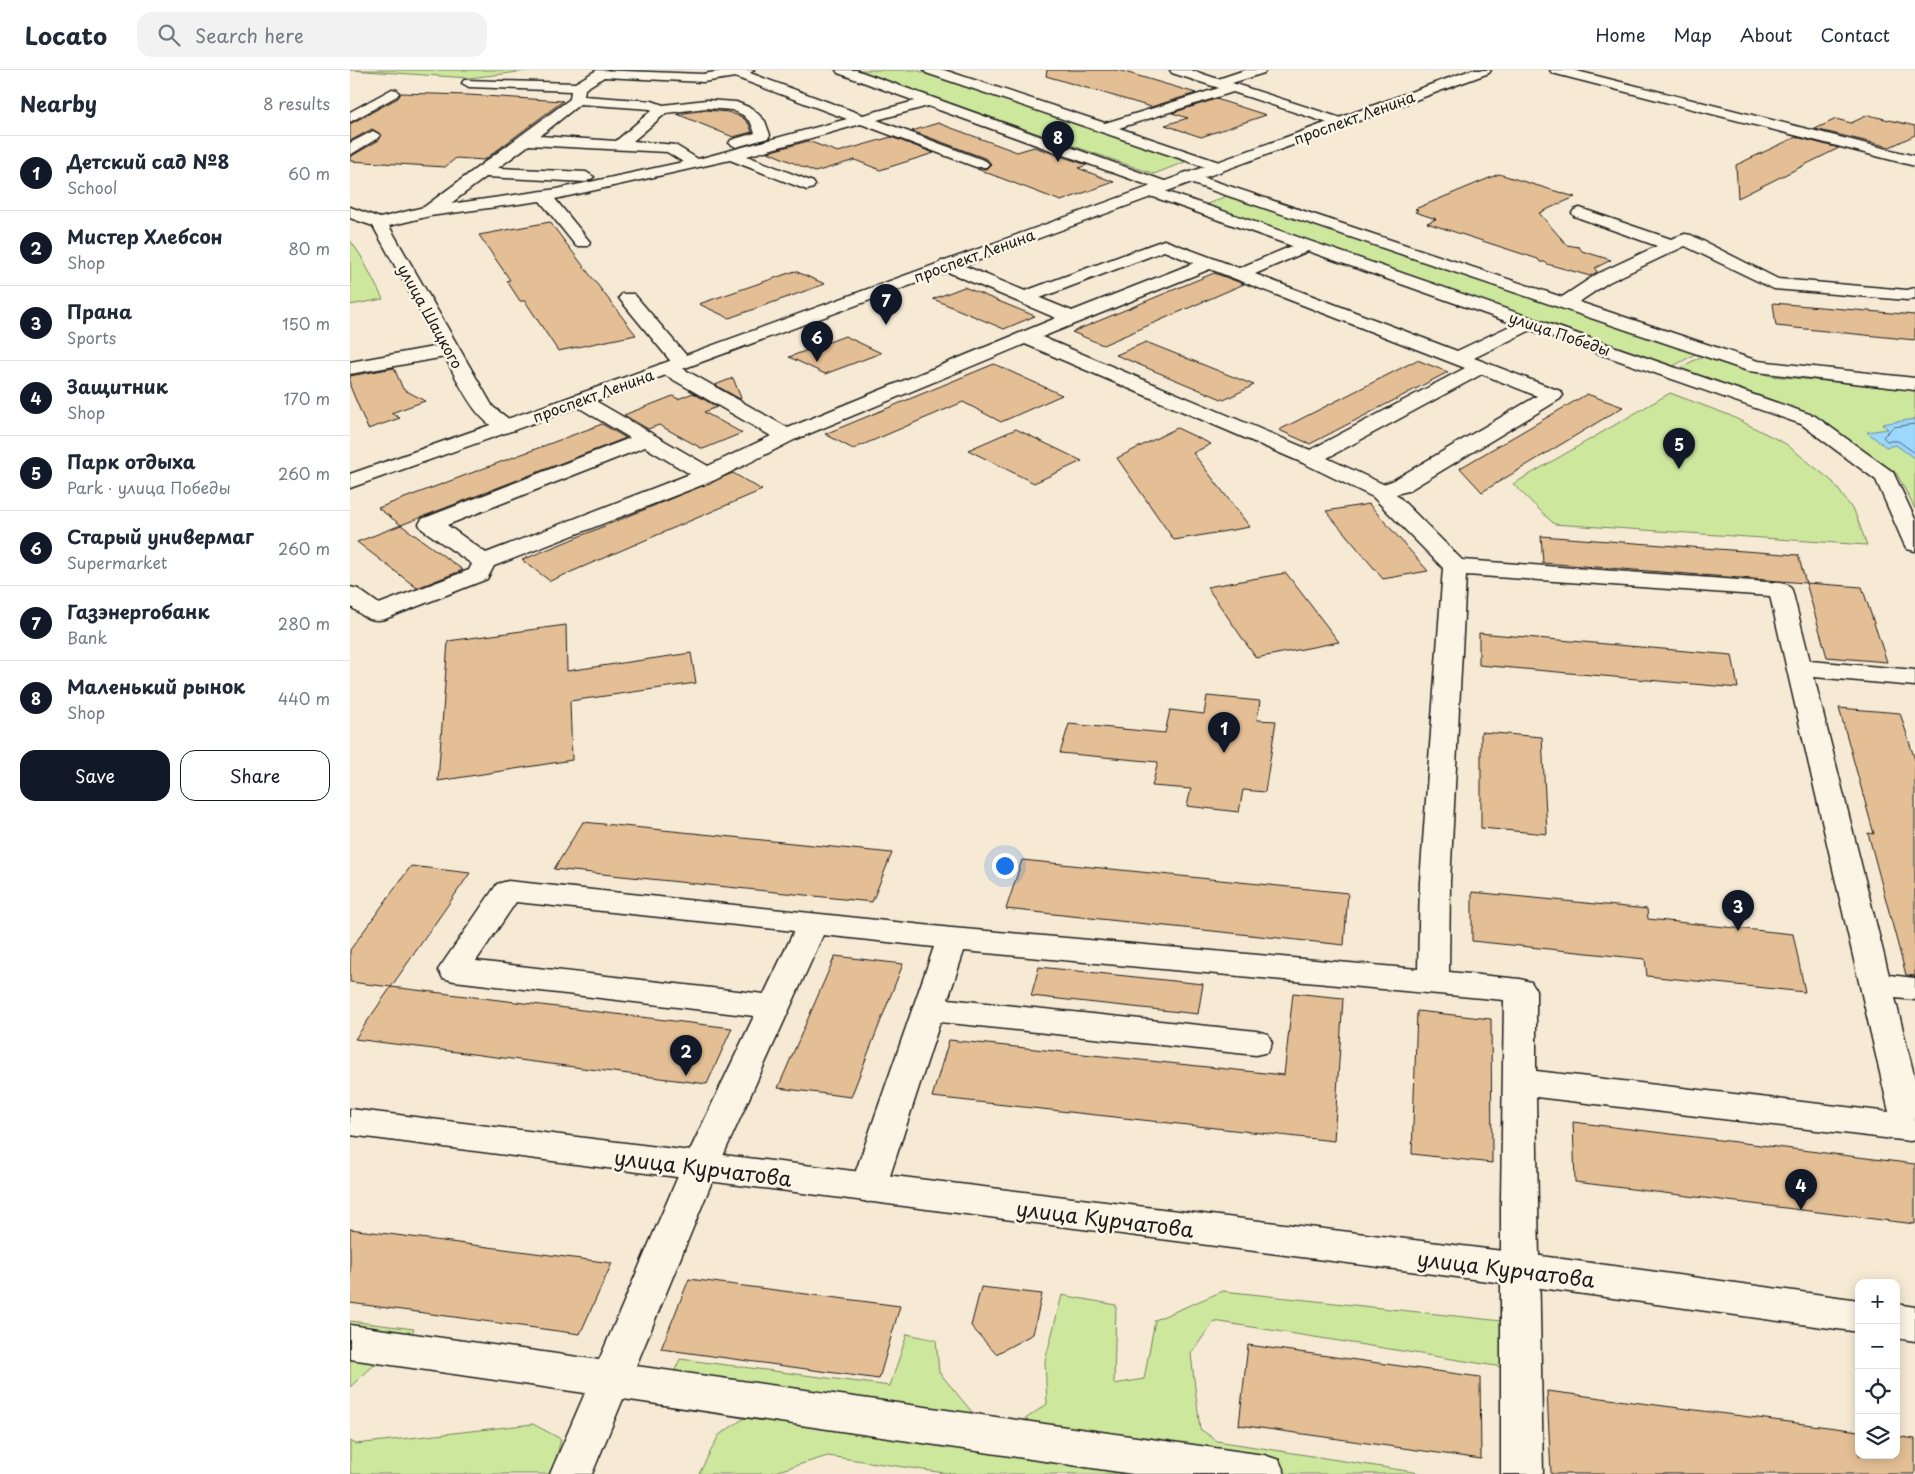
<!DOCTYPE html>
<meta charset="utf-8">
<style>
body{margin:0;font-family:"Playpen Sans",sans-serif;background:#f2f2f3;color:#1f2937}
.controls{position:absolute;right:15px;bottom:15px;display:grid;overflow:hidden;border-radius:10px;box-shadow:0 2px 12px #0003}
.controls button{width:45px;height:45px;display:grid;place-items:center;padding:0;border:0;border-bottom:1px solid #e0e1e3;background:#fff;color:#1f2937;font:25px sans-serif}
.you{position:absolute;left:654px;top:795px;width:18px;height:18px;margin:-12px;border:4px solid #fff;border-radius:50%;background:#1a73e8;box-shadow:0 0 0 8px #1a73e833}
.badge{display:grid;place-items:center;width:32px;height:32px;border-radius:50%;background:#111827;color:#fff;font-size:16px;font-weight:700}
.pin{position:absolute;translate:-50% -41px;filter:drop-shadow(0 1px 2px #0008)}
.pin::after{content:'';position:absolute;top:26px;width:18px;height:15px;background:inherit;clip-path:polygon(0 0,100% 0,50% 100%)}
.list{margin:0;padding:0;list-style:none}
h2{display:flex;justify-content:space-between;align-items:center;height:65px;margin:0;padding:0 20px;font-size:21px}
h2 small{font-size:16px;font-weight:400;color:#747a83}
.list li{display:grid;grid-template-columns:32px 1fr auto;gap:15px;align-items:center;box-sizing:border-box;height:75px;padding:0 20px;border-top:1px solid #e0e1e3}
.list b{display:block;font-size:19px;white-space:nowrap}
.list p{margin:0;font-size:16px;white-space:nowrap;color:#747a83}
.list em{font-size:16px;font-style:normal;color:#747a83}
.actions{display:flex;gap:10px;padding:15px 20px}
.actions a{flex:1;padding:11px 0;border:1px solid #111827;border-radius:15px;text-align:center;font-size:18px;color:#111827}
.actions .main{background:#111827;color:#fff}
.icon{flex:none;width:28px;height:28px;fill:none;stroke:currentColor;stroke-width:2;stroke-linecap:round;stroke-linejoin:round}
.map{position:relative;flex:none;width:1565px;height:1404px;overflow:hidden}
header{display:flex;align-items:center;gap:30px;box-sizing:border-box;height:70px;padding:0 25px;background:#fff;border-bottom:1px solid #e0e1e3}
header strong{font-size:24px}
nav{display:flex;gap:28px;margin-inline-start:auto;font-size:18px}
.search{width:350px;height:45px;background:#f2f2f3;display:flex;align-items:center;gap:12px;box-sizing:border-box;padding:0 18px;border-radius:15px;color:#747a83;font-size:19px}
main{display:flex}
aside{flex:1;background:#fff}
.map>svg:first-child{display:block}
.green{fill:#cde79d;stroke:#74825c}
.water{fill:#9cd7fc;stroke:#698ca2}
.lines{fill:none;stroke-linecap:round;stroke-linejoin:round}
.shore{stroke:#4f6776;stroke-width:1}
.building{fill:#e4bf95;stroke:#1c1c1c}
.minor-casing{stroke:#1c1c1c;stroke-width:3}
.major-casing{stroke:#1c1c1c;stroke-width:3}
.minor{fill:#fcf5e5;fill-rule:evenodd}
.major{fill:#fcf5e5;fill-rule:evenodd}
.labels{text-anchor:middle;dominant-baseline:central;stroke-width:5;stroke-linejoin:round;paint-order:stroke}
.far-street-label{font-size:15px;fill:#1c1c1c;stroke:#fcf5e5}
.near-street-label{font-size:21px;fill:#1c1c1c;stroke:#fcf5e5}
</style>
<header>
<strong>Locato</strong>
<div class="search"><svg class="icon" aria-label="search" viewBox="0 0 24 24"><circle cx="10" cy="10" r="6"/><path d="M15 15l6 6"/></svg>Search here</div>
<nav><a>Home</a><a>Map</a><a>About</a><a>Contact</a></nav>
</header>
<main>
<aside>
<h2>Nearby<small>8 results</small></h2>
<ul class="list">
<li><span class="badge">1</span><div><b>Детский сад №8</b><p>School</p></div><em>60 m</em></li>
<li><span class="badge">2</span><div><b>Мистер Хлебсон</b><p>Shop</p></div><em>80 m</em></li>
<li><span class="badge">3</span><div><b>Прана</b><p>Sports</p></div><em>150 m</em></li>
<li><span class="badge">4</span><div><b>Защитник</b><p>Shop</p></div><em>170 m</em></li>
<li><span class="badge">5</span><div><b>Парк отдыха</b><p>Park · улица Победы</p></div><em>260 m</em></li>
<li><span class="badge">6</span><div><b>Старый универмаг</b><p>Supermarket</p></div><em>260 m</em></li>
<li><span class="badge">7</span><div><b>Газэнергобанк</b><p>Bank</p></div><em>280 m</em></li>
<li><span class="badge">8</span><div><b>Маленький рынок</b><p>Shop</p></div><em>440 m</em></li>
</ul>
<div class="actions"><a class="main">Save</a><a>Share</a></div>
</aside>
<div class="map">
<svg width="1565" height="1404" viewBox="0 0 1565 1404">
<rect width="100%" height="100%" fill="#f7ead5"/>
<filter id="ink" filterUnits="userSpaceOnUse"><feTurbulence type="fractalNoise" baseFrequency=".02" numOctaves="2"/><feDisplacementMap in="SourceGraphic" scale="10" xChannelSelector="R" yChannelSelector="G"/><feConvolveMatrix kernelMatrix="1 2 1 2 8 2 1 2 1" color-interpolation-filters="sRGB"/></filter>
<g filter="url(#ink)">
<g class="green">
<path d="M0,0H185L119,8Z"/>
<path d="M505,0H566L840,90L804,104Z"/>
<path d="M881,124L1347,283L1322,297L855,135Z"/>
<path d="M0,170L11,186L33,229L0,235Z"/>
<path d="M1352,286L1421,306L1565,319V439L1547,404L1473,351L1326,300Z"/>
<path d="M1320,323L1379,345L1436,374L1483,412L1505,443L1517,475L1204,454L1163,414Z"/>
<path d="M873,1221L1152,1251V1297L864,1251L841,1284L850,1359L867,1371L1076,1404H601L478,1386L418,1404H349L369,1365L399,1345L323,1304L330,1289L540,1316L557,1264L586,1270L589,1302L627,1348L671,1352L697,1334L695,1291L712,1225L766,1235L764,1314L794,1309L805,1250Z"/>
<path d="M0,1251L64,1259L50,1286L23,1296L0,1317Z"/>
<path d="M183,1354L211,1369L202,1404H0V1371L6,1374Z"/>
</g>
<path class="water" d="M1565,349V389L1546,375L1536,377L1517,362L1538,359L1532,354Z"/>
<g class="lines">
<path class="shore" d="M1565,354L1543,357L1533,367L1537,371H1548L1565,383"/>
</g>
<g class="building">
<path d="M697,0H768L846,23L801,37L696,6Z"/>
<path d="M51,23L118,25L213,31L134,90L106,88L95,97L0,91V87L29,70L32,65L22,59L0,71V54L48,28Z"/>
<path d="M866,29L916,45L851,67L815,55L838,48L822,43Z"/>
<path d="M356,40L378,42L392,47L399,54L402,62L383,67L327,44Z"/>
<path d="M1518,45L1565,56V65L1540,77L1465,59L1486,49L1501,53Z"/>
<path d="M588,53L667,82L684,77L737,95L728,98L764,112L711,131L627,99H636L641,94L637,89L562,61Z"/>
<path d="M541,67L584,83L530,100L505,90L465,102L418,82L458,71L488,82Z"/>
<path d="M1446,67L1489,78L1388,128L1386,95Z"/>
<path d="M1149,104L1225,127L1189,143L1217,175L1229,177L1232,181L1261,190L1245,198L1247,202L1240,206L1197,194L1195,192H1190L1188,189L1077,153L1086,149L1065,142L1068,140L1065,139Z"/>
<path d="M200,152L256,226L286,265L208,281L175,231H170L157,211L160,210L129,165Z"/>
<path d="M445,201L475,214L379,248L349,234Z"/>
<path d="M864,203L894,214L753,275L722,262Z"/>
<path d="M614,217L619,219L685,246L654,259L583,229Z"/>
<path d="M1423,233L1565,245V270L1426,256Z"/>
<path d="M495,266L531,283L475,304L439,287Z"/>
<path d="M796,272L904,315L874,330L766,285Z"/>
<path d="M1067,290L1098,302L960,374L929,360Z"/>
<path d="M644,294L712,325L651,352L613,332L503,379L475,364Z"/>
<path d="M44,298L53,319L75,331L41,343L50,348L18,359L0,316V306Z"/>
<path d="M383,308L391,328L390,329L365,315Z"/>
<path d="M343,323L367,337L354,342L392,363L353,379L309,355L298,359L274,345L323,326L328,329Z"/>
<path d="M1237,324L1273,337L1132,422L1110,398Z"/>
<path d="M252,354L276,368L51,455L28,438Z"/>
<path d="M827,358L861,374L843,383L900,457L824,470L767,388Z"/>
<path d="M666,359L732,391L684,413L618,380Z"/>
<path d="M383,403L412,420L200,511L172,490Z"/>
<path d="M1019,434L1078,501L1033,509L976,441Z"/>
<path d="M51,455L113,500L67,518L7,472Z"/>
<path d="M1191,466L1448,485L1456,513L1193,493Z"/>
<path d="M936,503L989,572L906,588L857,517Z"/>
<path d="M1456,513L1512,517L1537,592L1477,587Z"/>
<path d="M216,555L217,601L341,583L346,613L220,631L222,690L88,711L98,571Z"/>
<path d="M1129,563L1382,585L1388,618L1129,595Z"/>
<path d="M857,626L910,631L907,650L926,651L915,722L893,720L889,742L837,736L841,719L802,716L808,692L710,683L719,654L815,663L820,640L854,644Z"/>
<path d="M1489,638L1550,643L1565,690V906L1556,905L1518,763L1524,764Z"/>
<path d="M1131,662L1192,667L1197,764L1131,758Z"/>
<path d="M233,752L542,783L522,832L204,799Z"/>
<path d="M672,790L998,823L994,875L656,839Z"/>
<path d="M61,796L120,803L41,917L0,912V880Z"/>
<path d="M1122,822L1297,839L1298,849L1443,864L1455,922L1297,906L1295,889L1122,871Z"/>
<path d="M485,886L553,894L501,1027L428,1018Z"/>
<path d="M689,897L853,914L848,944L681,926Z"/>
<path d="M41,917L382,958L357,1014L5,969Z"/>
<path d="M943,923L993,928L984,1071L582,1027L599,970L934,1005Z"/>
<path d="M1067,941L1141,949L1142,1093L1062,1084Z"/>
<path d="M1223,1052L1565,1094V1154L1225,1112Z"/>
<path d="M0,1159L262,1193L230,1264L0,1233Z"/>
<path d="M339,1209L550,1236L529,1309L311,1279Z"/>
<path d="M631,1217L692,1224L683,1264L646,1284L621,1256Z"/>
<path d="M898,1275L1130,1307L1131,1389L889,1355Z"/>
<path d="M1197,1321L1509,1361V1385H1546V1366L1565,1369V1404H1201Z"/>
</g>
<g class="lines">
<g class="minor-casing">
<g id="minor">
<path d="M247,0L353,4L379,0H404L400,3L513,45L565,31L488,3L486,0H506L820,113L822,116L815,121L1465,346L1543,402L1565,449V481L1557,479L1554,474L1526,410L1451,354L1181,260L1124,288L1210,321L1213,325L1210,329L1058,421L1046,424L1112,490L1430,513L1438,515L1442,520L1460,591L1565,600V616L1464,607L1539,905L1565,908V930L1545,928L1565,1009V1070L1560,1071L1186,1027L1193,1404H1151V1129L1154,930L614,881L598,929L906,961L918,964L922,973L918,982L906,985L590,952L536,1118L531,1128L518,1132L505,1128L500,1118L584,877L473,865L368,1097L286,1296L914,1385L929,1390L935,1404H783L273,1329L242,1404H200L235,1323L0,1289V1255L249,1290L332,1097L404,946L104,911L93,908L88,900L147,814L158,811L602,858L1068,899L1070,812L1093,498L1023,427L953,393L675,274L444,370L365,410L144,496L137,509L35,549C19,553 12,545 0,536V517L8,519L29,534L119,500L122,494L72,459L69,454L72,449L280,368L223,334L220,330L223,326L230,324L237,326L358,396L421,366L310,302L307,298L310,294H323L272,232L269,228L272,224H284L342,292L339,296L330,297L438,358L706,248L591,199L588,195L591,191H603L675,221L814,170L889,198L942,176L795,124L793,121L800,116L578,36L527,50L636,91L639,94L636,97H626L511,54L397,86L463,112L465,115L463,118L457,120L380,90L205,129L240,172L238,176H226L190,131L80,146L39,156L143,337L168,356L165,360C131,369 108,310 95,287L0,304V292L89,276L23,156L0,148V137L30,148L74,137L220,29L221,21L119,17L112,13L114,10L225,13ZM254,7L353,12L385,7L497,49L348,89L325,75L283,71L316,43L356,38L382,40L393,45L401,53L405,63L381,70L379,73L386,77L418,68L420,65L415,51L403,39L386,32L356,30L313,35L302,31L234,26L235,19ZM230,34L300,39L302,40L266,71L190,66ZM179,75L317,82L333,92L207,119L100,134L136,107L236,112L244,107L236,102L148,98ZM814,181L844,193L722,241L690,228ZM958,181L1164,254L1107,281L905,204ZM860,199L883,208L1115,298L960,380L692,267ZM1132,304L1187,326L1042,411L1033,414L977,388ZM295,377L340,404L136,483L97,455ZM1116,505L1420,526L1539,1042L1186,1001V920L1181,912L1170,909L1099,902L1100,812ZM166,832L444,861L414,924L126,891Z"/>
<path d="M574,0H594L755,53L869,18L822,3L820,0H841L868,9L895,0H916L914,3L882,13L994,49L996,52L994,55H984L883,22L769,58L872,93L875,96L872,99L867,101L576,3Z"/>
<path d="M1200,0H1223L1565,86V96L1202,3Z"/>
<path d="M42,19L47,20L49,23L47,26L0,52V42Z"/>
<path d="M23,61L30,65L28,68L0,85V73Z"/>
<path d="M837,102L1212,227L1247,204L1307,176L1224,146L1222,143L1224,140L1230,138L1321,169L1335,164L1341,165L1428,209L1557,220L1565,218V228L1557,230L1424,219L1335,176L1259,212L1229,232L1408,291L1565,308V320L1398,301L831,110L829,107L831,104Z"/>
</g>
</g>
<g class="major-casing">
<g id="major">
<path d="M1121,0H1141L1139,3L237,334L0,418V404L223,326Z"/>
<path d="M0,1039L1169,1183L1509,1230V1262L1169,1215L0,1065Z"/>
<path d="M1546,1234L1565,1237V1271L1546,1268Z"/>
</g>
</g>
<use href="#minor" class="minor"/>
<use href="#major" class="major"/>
</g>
</g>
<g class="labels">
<g class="far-street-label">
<text transform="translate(1004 47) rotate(-20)">проспект Ленина</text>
<text transform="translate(624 185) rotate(-20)">проспект Ленина</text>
<text transform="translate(81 246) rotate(61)">улица Шацкого</text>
<text transform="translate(1210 263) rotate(19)">улица Победы</text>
<text transform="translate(243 325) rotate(-20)">проспект Ленина</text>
</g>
<g class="near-street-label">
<text transform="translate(353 1097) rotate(7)">улица Курчатова</text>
<text transform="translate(755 1148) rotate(7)">улица Курчатова</text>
<text transform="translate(1156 1198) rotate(7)">улица Курчатова</text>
</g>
</g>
</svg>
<div class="controls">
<button>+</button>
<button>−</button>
<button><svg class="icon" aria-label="locate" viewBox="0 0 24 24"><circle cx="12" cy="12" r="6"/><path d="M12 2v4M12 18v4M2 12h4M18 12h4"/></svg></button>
<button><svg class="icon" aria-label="layers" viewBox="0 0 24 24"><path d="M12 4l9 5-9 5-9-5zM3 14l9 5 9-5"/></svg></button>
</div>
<div class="you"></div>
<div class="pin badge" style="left:874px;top:683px">1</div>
<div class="pin badge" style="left:336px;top:1006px">2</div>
<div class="pin badge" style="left:1388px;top:861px">3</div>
<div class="pin badge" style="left:1451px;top:1140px">4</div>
<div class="pin badge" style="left:1329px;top:399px">5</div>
<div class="pin badge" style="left:467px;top:292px">6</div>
<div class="pin badge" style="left:536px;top:255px">7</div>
<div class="pin badge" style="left:708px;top:92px">8</div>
</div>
</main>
